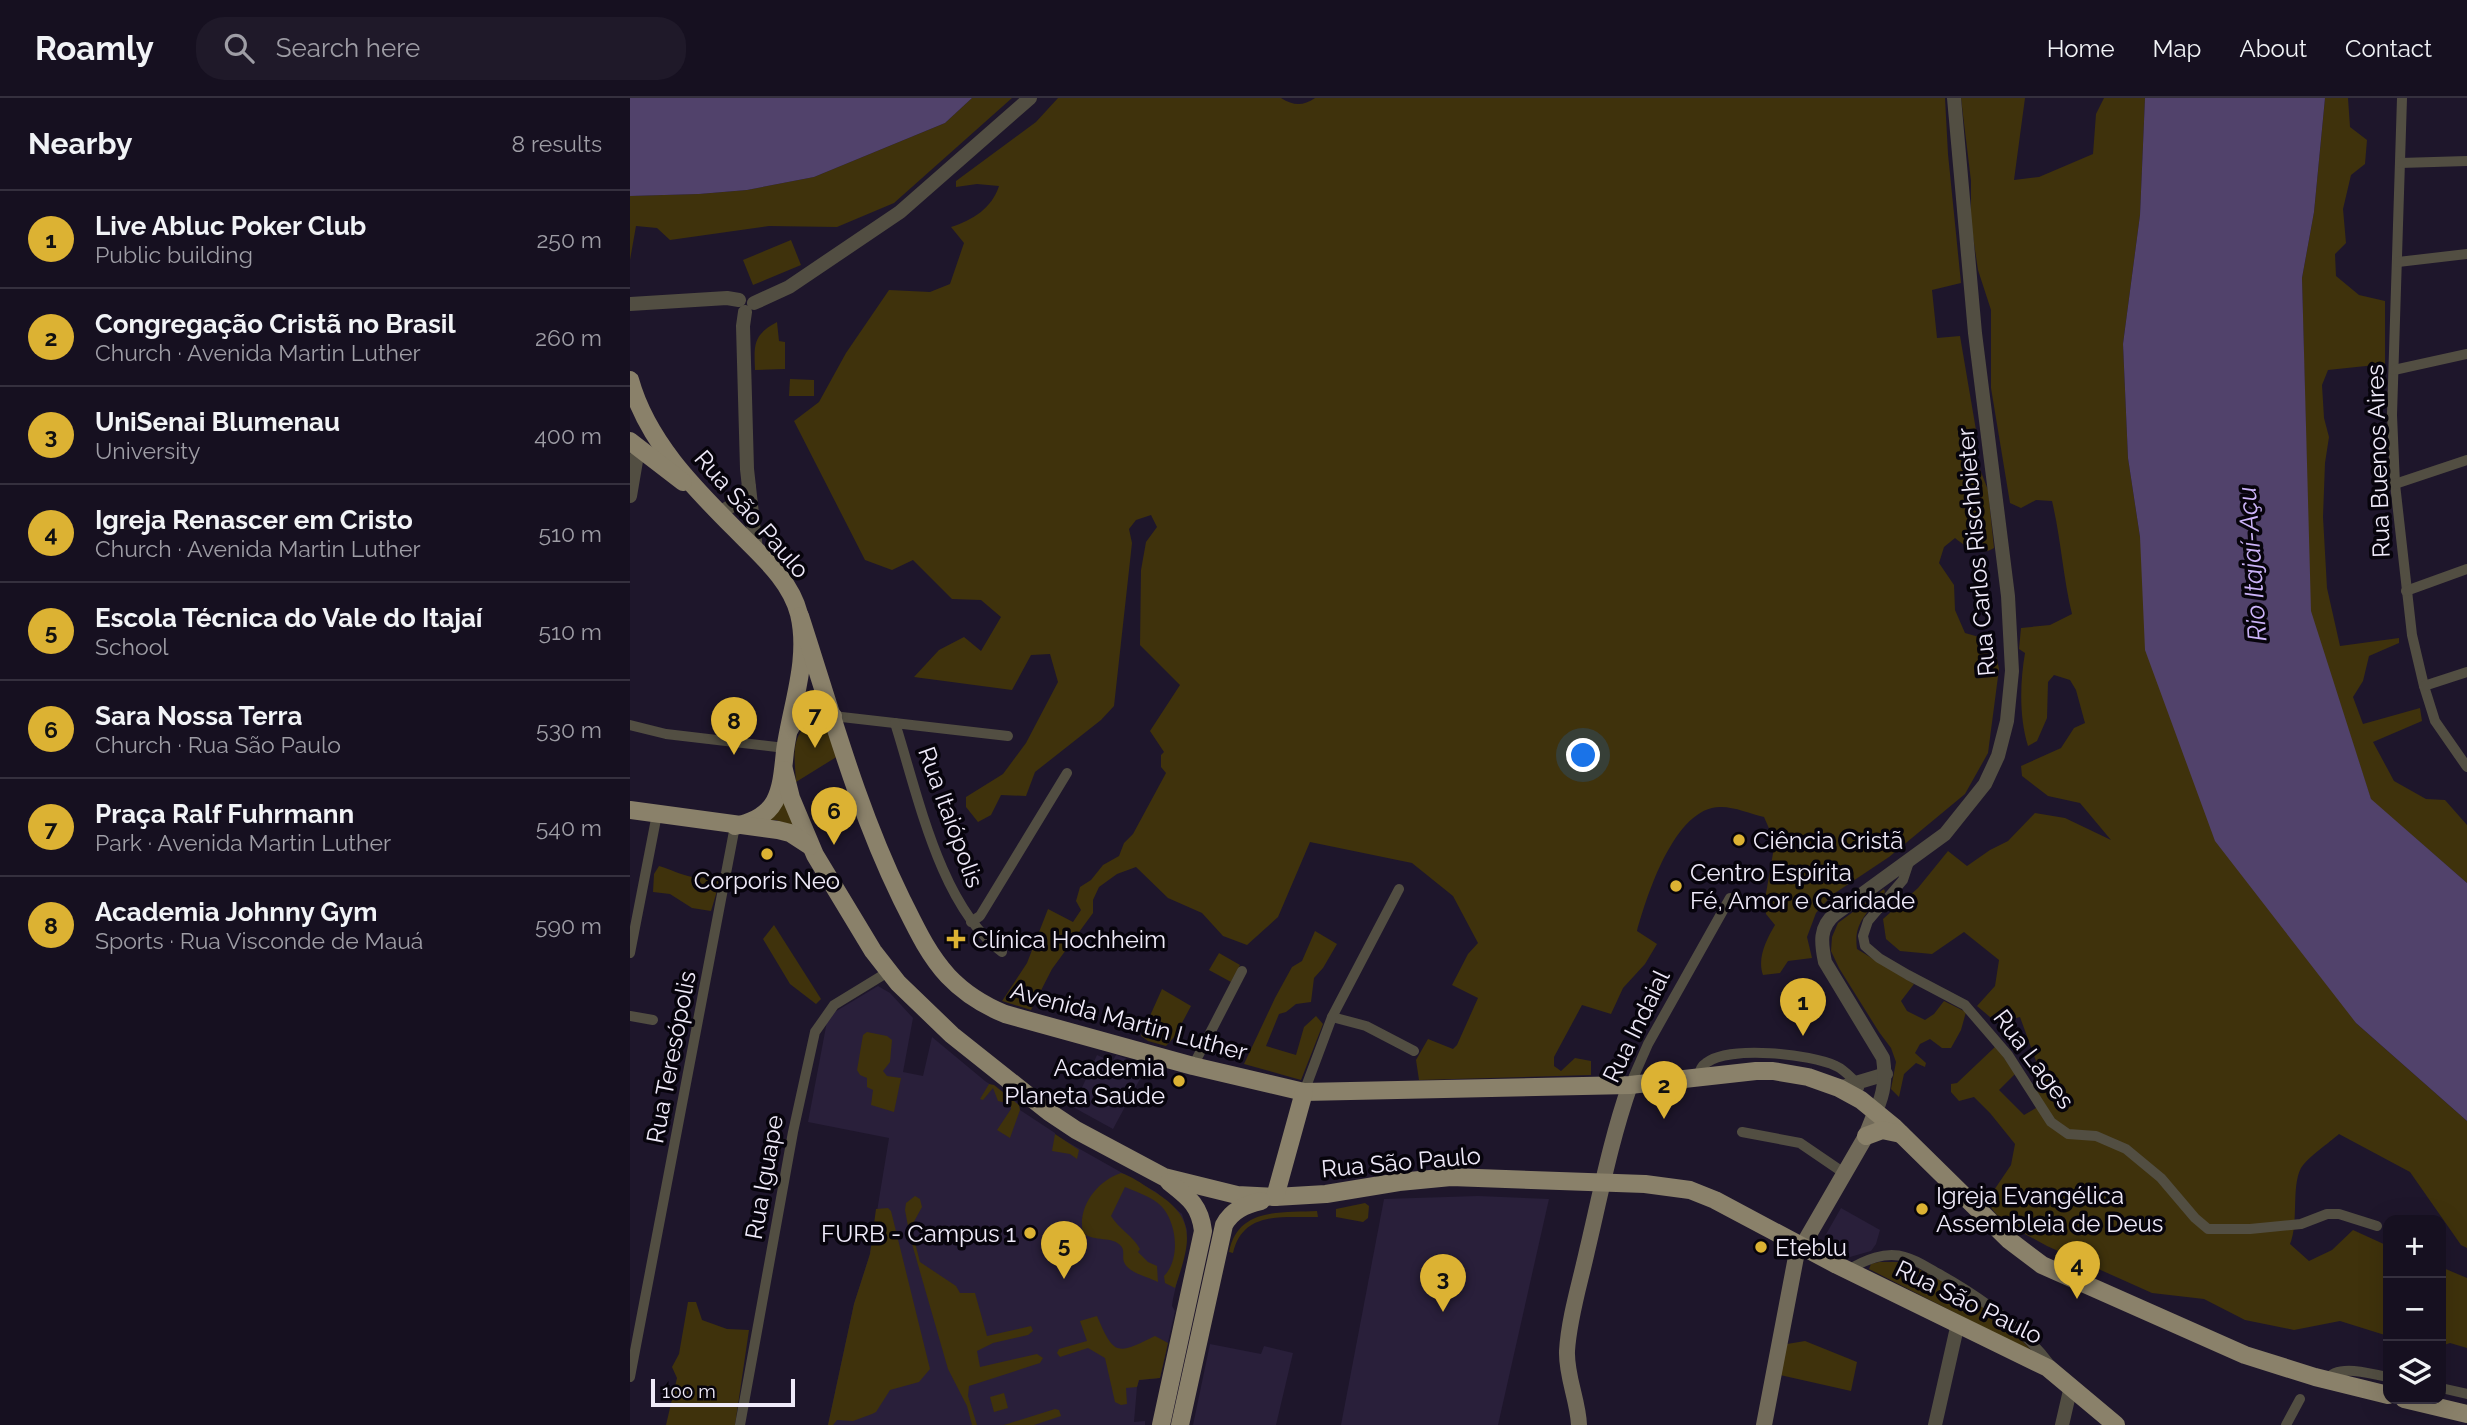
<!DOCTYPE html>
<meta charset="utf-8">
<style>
body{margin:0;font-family:Raleway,sans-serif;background:#1f1929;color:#f1f3f6}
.controls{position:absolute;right:21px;bottom:21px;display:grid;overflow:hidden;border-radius:14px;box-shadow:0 7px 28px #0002}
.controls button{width:63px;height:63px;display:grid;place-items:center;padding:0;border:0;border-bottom:2px solid #35303e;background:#161020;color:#f1f3f6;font:35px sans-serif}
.scale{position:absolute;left:21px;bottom:18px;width:144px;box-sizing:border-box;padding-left:7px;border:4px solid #efeaf9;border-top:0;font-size:19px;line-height:24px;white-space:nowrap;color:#efeaf9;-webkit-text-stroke:5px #07040c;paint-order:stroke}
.you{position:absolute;left:954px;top:658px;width:24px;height:24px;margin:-18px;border:5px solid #fff;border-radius:50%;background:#1a73e8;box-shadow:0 0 0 10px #1a73e833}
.badge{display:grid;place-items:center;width:46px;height:46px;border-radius:50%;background:#dcb233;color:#111;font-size:23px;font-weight:700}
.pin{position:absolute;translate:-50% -58px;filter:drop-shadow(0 2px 4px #0008)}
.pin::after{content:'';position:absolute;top:37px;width:24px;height:21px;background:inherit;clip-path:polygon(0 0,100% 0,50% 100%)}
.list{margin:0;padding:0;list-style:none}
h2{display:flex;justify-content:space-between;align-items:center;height:91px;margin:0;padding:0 28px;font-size:30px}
h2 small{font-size:23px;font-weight:400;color:#9e9da5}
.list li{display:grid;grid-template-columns:46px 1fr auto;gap:21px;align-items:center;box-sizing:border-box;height:98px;padding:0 28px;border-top:2px solid #35303e}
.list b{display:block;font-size:26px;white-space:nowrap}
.list p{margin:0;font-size:23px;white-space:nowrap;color:#9e9da5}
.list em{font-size:23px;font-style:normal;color:#9e9da5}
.icon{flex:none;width:38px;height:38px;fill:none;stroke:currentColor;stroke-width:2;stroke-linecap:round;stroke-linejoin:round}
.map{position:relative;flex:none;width:1837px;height:1327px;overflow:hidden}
header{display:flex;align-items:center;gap:42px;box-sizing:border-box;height:98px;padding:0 35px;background:#161020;border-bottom:2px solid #35303e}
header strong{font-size:33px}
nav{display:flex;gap:38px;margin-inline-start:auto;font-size:24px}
.search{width:490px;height:63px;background:#1f1929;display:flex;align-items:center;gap:18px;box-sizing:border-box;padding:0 24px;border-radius:28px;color:#9e9da5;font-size:26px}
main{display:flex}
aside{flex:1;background:#161020}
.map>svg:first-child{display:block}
.built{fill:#291f3a}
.green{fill:#3f320c}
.water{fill:#51426b}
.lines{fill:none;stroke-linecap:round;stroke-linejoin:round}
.minor{stroke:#524e42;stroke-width:10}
.tertiary{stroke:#524e42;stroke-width:14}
.secondary{stroke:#716a59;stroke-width:16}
.primary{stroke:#8a816a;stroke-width:18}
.poi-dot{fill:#dcb233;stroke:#07040c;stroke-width:2.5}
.labels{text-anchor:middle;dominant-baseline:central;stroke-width:7;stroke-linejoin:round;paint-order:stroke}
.street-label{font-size:24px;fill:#efeaf9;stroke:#07040c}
.poi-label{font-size:24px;fill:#efeaf9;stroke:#07040c;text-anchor:start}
.water-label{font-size:26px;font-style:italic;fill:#ccb4f9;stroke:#07040c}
</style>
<header>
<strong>Roamly</strong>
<div class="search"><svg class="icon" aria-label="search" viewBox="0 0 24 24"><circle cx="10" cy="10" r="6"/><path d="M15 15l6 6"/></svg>Search here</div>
<nav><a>Home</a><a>Map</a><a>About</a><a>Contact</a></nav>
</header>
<main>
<aside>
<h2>Nearby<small>8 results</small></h2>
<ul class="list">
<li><span class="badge">1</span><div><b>Live Abluc Poker Club</b><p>Public building</p></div><em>250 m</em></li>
<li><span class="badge">2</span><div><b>Congregação Cristã no Brasil</b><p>Church · Avenida Martin Luther</p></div><em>260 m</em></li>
<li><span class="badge">3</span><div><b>UniSenai Blumenau</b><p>University</p></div><em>400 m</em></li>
<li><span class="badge">4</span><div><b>Igreja Renascer em Cristo</b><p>Church · Avenida Martin Luther</p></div><em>510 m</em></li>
<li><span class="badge">5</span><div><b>Escola Técnica do Vale do Itajaí</b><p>School</p></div><em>510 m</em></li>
<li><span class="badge">6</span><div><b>Sara Nossa Terra</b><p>Church · Rua São Paulo</p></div><em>530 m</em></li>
<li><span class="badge">7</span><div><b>Praça Ralf Fuhrmann</b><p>Park · Avenida Martin Luther</p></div><em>540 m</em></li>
<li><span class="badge">8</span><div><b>Academia Johnny Gym</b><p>Sports · Rua Visconde de Mauá</p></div><em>590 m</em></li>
</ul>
</aside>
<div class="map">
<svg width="1837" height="1327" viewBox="0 0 1837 1327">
<rect width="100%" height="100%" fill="#1e162b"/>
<g class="built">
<path d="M248,888L260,895L283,920L273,974L293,978L302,939L355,983L387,1004L390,1012L425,1035V1037L526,1094L552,1116L557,1132L556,1144L543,1201L542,1208L545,1213L530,1280L509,1282L507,1289L504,1324L515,1323V1327H198L224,1206L240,1156L259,1040L178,1024L198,918Z"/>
<path d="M467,957L482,964L486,957L517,968L483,1031L443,1009Z"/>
<path d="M848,1098L919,1101L868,1327H711L754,1101Z"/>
<path d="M1211,1110L1250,1132L1246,1146L1241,1153L1220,1159L1198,1148L1195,1138Z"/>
<path d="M580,1246L631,1256L634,1248L663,1255L646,1327H563Z"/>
</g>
<g class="green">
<path d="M342,0H382L264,105L207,129L139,128L40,142L27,130L6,128L0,162V98L69,96L117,92L184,79L315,25Z"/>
<path d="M428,0H651C664,8 673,8 685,0H1315L1318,56L1331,185L1302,192L1307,240L1330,238L1346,332V361L1358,392L1364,450C1350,459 1336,449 1325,440L1314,449L1309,465L1324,487L1325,512L1335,535L1349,539L1362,536L1369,571L1358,655L1335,696L1259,759L1202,797L1186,815L1177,839L1182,860L1158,863L1150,875L1133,877C1127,861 1136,842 1145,827L1136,816L1135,801L1145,744L1134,719C1121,716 1105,709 1091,709C1045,708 1017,797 1007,833L1027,846L1015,866L993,890L981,916L952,907L924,959V968L931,973L945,960L961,963V977L789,982L786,962L798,941L823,951L827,947L848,900L822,887L838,856L848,845L823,798L782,765L680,744L648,819L617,847L593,838L572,815L538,800L506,769L487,776L469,789L463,802V815L422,871L401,912L372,903L397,865L418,811L443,824L451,812L446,803L450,789L461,782L473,767L489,758L494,745L503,736L536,675L531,669V657L534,654L520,633L550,587L510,547L511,472L516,444L527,429L521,417L506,422L499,431L502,445L484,608L471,622L405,674L396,698L371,697L361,717L348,724L336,709V699L373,676L396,645L428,584L420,556L401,557L382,592L284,579L309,552L334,539L351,553L371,519L351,502L322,501L283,462L262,472L235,462L164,323L189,304L216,255L259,192L300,194L320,186L334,145L321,129C343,122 362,110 369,88L347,86L326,89V83L406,24Z"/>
<path d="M1331,0H1395L1384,82L1409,79L1463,56L1466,16L1474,0H1515L1510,117L1493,246L1498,360L1510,439L1726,925L1837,1023V1150L1831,1147L1780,1074L1709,1036C1699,1045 1678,1059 1671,1070C1661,1089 1669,1125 1660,1146L1679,1163L1702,1152L1723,1132L1758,1148V1238L1710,1223L1664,1232L1615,1222L1574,1201L1522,1195L1417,1148L1373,1124L1356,1104L1381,1067L1385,1046L1360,1015L1344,999L1329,1003L1321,994V986L1327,985L1366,948L1385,976L1369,992L1394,1017L1406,1010V963L1390,919L1367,925L1347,908L1365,888L1369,862L1334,834L1302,856L1270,853L1256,841L1253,821L1288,790L1318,753L1337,768L1360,752L1378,743L1405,715L1435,720L1481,742L1450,705L1418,698L1392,678L1391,668L1431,650L1444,630L1455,625L1446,592L1440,582L1424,577L1418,584L1417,620L1407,643L1398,648C1389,619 1390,584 1395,555L1389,551L1391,530L1420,527L1442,516C1433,479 1431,441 1422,403L1406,402L1391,410L1380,405L1361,290V212L1348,172L1341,125V83Z"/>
<path d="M1695,0H1718L1720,29L1737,42L1735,66L1721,77L1713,111L1716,145L1705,156L1706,178L1729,197L1755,203V266L1698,272L1692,287L1694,320L1699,339L1695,365L1693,419L1697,490L1710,548L1769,540V545L1739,558L1733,583L1723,599L1733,626L1790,610L1792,623L1743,644L1764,683L1796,701L1815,702L1837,727V785L1741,702L1680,513L1672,180L1684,114Z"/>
<path d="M161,142L171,167L123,187L113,162Z"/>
<path d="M147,224L149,243L155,244V271L125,272C124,246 123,237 147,224Z"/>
<path d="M160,281L184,282V298H159Z"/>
<path d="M183,625H191L200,634L208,658L166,684C165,662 159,634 183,625Z"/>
<path d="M155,692L166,729L146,722L136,723Z"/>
<path d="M29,768C40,771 51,777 62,779C72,780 81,778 90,783L81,813L62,810L40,796L23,794L24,776Z"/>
<path d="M1254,791L1255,794C1239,814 1223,823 1227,851L1284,886L1271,903L1277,913L1295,922L1304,916L1314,903L1336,914L1331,932L1321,950H1312L1300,941L1290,946L1285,955L1296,965L1295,969L1286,965L1274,976L1269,999L1261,991L1266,964L1261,950L1249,934L1209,870L1201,853L1202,839L1208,825Z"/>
<path d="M144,827L191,901L186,906L160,886L133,841Z"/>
<path d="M685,833L707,846L693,870L684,880L681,904L666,906L656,914L649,916L636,948L666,957L674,929L686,918L693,926L671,982L614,966L645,900L662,869L672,863Z"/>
<path d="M589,855L610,867L601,884L579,872Z"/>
<path d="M532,891L561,908L545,938L536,948L518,943L511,938Z"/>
<path d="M237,934L257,938L262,942L260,964L253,973L257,978L271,980L264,1014L241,1007L243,992L237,989V980L230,977L227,972L233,937Z"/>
<path d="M359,986L364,987L389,1007L390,1012L380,1040L367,1032L381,1011V1006L368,1003L363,990L353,1002L350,1001Z"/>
<path d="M425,1036L449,1052L447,1061L440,1056L422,1053Z"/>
<path d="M491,1075C501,1078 511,1085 520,1091C568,1119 561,1142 545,1190L535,1185L534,1178C552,1160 547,1117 525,1103C516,1097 504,1093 495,1089L481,1118C489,1131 502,1137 510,1151L508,1154L518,1164L527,1168L528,1184C519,1179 498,1175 494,1164C492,1159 495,1152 491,1148C483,1138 464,1144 453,1135C447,1109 467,1083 491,1075Z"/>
<path d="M285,1098L290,1101L292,1109L281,1129L290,1164L326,1188L330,1195H345L357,1238L401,1228L403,1233L398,1237L363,1245L347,1253L350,1269L407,1256L413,1260L410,1265L339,1288L338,1298L347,1327H342L337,1308L318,1271L280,1139L275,1112L276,1105Z"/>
<path d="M735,1105L739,1108L738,1120L733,1124L706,1119V1111Z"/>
<path d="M258,1110L261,1113L300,1271L289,1284L260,1292L246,1314L242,1316L223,1323L207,1322L203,1327H198L224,1206L240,1156L246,1111Z"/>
<path d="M687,1113L688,1119C653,1120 613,1112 603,1155L599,1154C608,1109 651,1115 687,1113Z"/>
<path d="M1249,1164H1272L1283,1168L1331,1193L1373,1223L1404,1255L1239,1171L1241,1166Z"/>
<path d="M1811,1169L1837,1180V1250L1820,1245L1811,1248Z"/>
<path d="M58,1204H66L72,1222L97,1231L119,1232L105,1327H36L47,1280L42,1269L49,1256Z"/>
<path d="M467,1218C484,1258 487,1257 525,1238L538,1245L530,1280L509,1282L507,1289L496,1290L497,1306L491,1307L485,1304L475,1260L458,1250L430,1259L427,1255L429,1251L457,1243L450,1223Z"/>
<path d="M1175,1243L1227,1264L1221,1293L1150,1277L1157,1246Z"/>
<path d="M374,1295L378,1310L364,1314L360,1299Z"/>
<path d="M425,1311L429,1312L431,1318L404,1327H374Z"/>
</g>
<g class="water">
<path d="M0,0H342L315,25L184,79L117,92L69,96L0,98Z"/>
<path d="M1515,0H1695L1684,114L1672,180L1681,513L1741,701L1837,785V1023L1726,925L1585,743L1515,552L1510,439L1498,360L1493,246L1510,117Z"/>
</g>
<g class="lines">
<g class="minor">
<path d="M1772,0L1762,317L1765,386L1782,537L1794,588L1805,623L1837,669"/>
<path d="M1770,65L1837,63"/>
<path d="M1768,164L1837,156"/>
<path d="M1764,272L1837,256"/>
<path d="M1765,386L1837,362"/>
<path d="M1776,493L1837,471"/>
<path d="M1794,588L1837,574"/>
<path d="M203,618L378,638"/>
<path d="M265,625C288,697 310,808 372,854"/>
<path d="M0,627L36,636L155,650"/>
<path d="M1280,761L1273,782L1238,823L1233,838L1235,848L1249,860L1278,877L1335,907L1378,957L1421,1024L1438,1036L1466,1038L1496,1051L1531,1080L1565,1120L1578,1131H1620L1671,1126L1697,1116H1709L1747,1128"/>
<path d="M341,824L350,818L437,675"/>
<path d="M0,855L27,716"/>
<path d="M0,918L23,922"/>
<path d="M702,919L736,928L784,953"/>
<path d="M563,968L612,873"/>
<path d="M1068,979C1070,973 1071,968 1076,965C1099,947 1181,956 1206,968C1215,972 1221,980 1228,986L1229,990"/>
<path d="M1000,987L1018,946L1100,800"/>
<path d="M674,994L702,919L769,791"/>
<path d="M1112,1034L1170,1045L1214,1075"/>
<path d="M1218,1172C1235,1162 1255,1153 1275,1159C1287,1162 1298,1170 1309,1176C1352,1200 1393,1229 1422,1269"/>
<path d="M0,1279L105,728"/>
<path d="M1696,1282C1708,1265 1740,1276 1758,1279"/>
<path d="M1811,1290L1837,1296"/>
<path d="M110,1327L163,1034L185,934L204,907L258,874"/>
<path d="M1656,1327L1670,1301"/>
</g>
<g class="tertiary">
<path d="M124,205L159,189L270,114L400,0"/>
<path d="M0,206L97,200L109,202"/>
<path d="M115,214L113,228L117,371L126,452"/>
<path d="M0,398L7,357"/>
<path d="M89,415L103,407L119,389"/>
<path d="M1209,990L1256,976"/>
<path d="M1246,1013C1254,995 1256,980 1253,960L1195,864C1191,845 1189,829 1205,816L1315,736L1355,686L1368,658L1377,623L1382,573L1378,498L1345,235L1324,0"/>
<path d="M1305,1327L1328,1225"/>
<path d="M1432,1327L1441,1288"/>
</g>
<g class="secondary">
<path d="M949,1327C948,1302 936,1278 937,1253C939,1220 950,1185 957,1153C970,1098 981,1041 1000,987"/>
<path d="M1134,1327L1166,1159L1236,1038L1246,1013"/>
</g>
<g class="primary">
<path d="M0,282C17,343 63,389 106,432C130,457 160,481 169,516C180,562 161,608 155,653C151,692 150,719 105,728"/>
<path d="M0,343L53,384"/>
<path d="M170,518C201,613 227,710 271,800C285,828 297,855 318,878C335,896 353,907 375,916L563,968L674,994L1000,987L1126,973H1143L1178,979L1209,990L1231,1002L1264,1029L1379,1142L1412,1167L1615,1257L1685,1279L1758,1297"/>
<path d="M159,632L165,622L184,612L203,618"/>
<path d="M154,672L161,700L185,757L243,853L268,885L322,937L419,1014L446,1032L534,1079L607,1097L645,1099L696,1096L769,1084L821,1079L1015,1086L1060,1092L1085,1102L1207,1167L1418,1270L1486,1327"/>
<path d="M0,712L148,732L160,735L180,748"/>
<path d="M1236,1038L1252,1032L1271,1036"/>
<path d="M645,1099L674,994"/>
<path d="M1774,1301L1837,1316"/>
<path d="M531,1327L573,1133C570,1107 558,1099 539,1084"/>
<path d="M550,1327L594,1127C602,1112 615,1107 631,1103"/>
</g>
</g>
<g class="poi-dot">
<circle cx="1109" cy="742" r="7"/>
<circle cx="137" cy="756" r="7"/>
<circle cx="1046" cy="788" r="7"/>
<path d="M322.5 830.5h7v7h7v7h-7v7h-7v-7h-7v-7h7z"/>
<circle cx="549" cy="983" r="7"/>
<circle cx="1292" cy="1111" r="7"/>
<circle cx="400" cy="1135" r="7"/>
<circle cx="1131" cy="1149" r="7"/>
</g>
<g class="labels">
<g class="street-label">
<text transform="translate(1748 363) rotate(-92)">Rua Buenos Aires</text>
<text transform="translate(122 416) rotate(49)">Rua São Paulo</text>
<text transform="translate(1346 454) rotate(-95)">Rua Carlos Rischbieter</text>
<text transform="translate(321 719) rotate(70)">Rua Itaiópolis</text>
<text transform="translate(499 923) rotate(15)">Avenida Martin Luther</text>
<text transform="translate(1006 928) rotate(-64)">Rua Indaial</text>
<text transform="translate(41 959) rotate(-79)">Rua Teresópolis</text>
<text transform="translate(1404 961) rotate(53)">Rua Lages</text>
<text transform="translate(771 1064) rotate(-5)">Rua São Paulo</text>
<text transform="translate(134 1079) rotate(-80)">Rua Iguape</text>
<text transform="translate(1339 1204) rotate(26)">Rua São Paulo</text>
</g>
<g class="poi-label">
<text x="1123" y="742">Ciência Cristã</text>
<text x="1060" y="774">Centro Espírita<tspan x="1060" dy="28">Fé, Amor e Caridade</tspan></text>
<text x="137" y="782" text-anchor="middle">Corporis Neo</text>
<text x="342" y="841">Clínica Hochheim</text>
<text x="535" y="969" text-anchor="end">Academia<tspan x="535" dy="28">Planeta Saúde</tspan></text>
<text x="1306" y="1097">Igreja Evangélica<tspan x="1306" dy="28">Assembleia de Deus</tspan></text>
<text x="386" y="1135" text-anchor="end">FURB - Campus 1</text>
<text x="1145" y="1149">Eteblu</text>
</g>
<g class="water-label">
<text transform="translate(1622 466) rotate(-94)">Rio Itajaí-Açu</text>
</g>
</g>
</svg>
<div class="controls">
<button>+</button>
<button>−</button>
<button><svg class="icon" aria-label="layers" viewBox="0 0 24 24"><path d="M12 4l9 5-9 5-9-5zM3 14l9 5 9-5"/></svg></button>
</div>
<div class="scale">100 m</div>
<div class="you"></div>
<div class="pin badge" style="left:1173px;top:938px">1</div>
<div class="pin badge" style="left:1034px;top:1021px">2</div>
<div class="pin badge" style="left:813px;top:1214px">3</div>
<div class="pin badge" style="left:1447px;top:1201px">4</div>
<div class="pin badge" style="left:434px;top:1181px">5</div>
<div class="pin badge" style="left:204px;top:747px">6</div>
<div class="pin badge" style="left:185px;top:650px">7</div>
<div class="pin badge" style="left:104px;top:657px">8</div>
</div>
</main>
